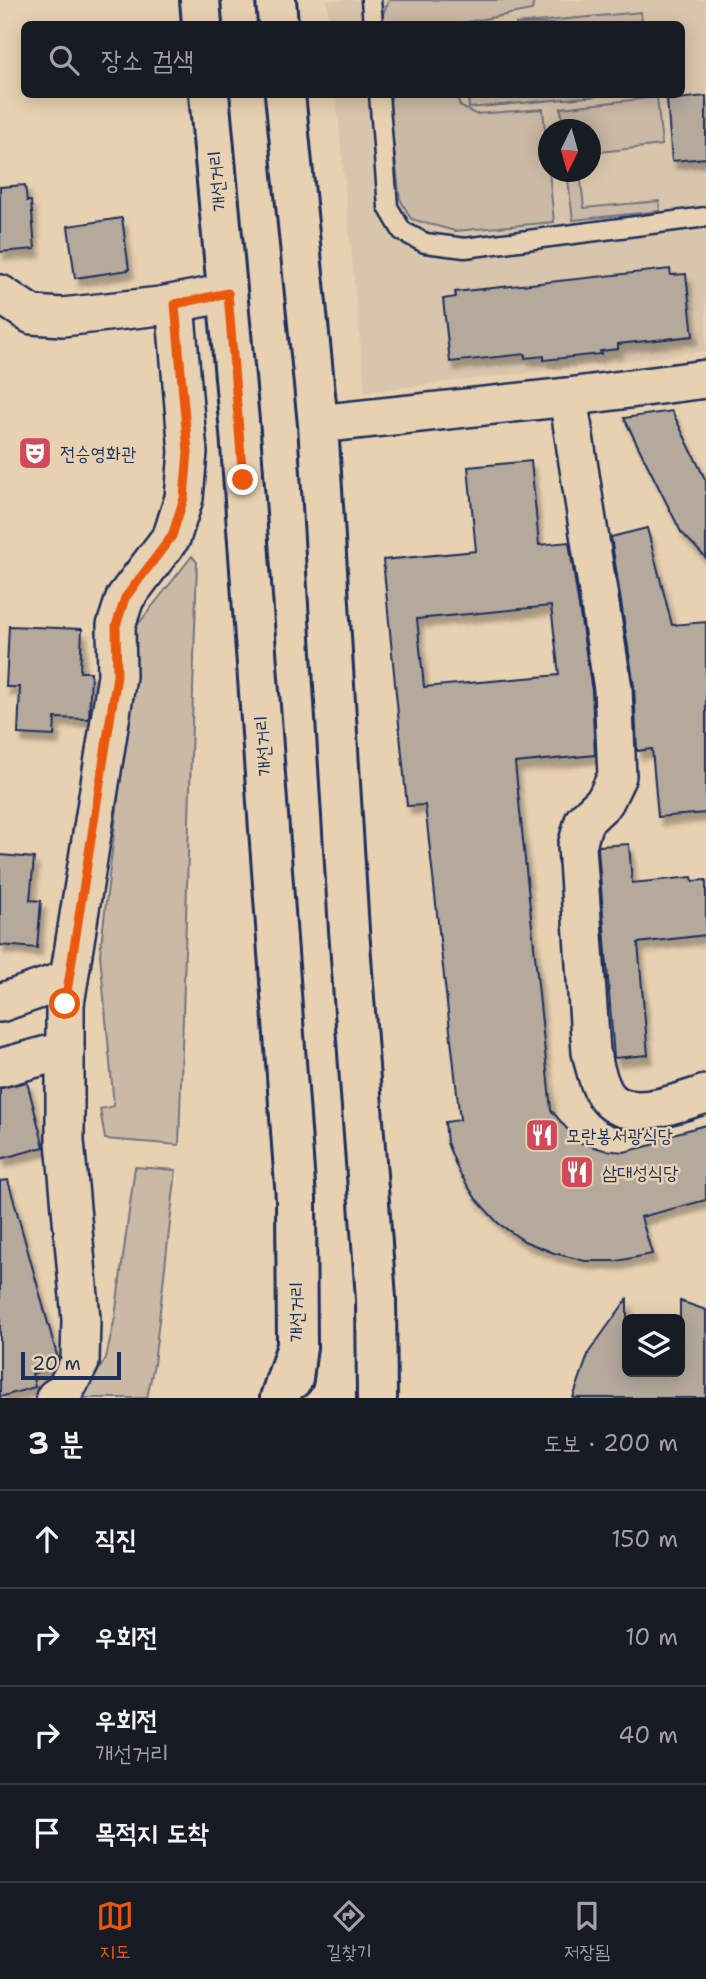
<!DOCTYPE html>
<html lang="ko">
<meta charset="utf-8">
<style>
body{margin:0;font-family:"Shantell Sans","Poor Story",sans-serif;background:#242831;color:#f1f3f6}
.controls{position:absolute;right:21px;bottom:21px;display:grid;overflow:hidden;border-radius:10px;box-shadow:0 4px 18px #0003}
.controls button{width:63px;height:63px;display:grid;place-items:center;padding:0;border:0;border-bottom:2px solid #363941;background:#171b24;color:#f1f3f6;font:35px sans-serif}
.compass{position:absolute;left:538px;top:119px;width:63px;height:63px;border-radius:50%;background:#171b24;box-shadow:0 4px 18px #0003;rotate:185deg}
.scale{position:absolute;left:21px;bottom:18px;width:100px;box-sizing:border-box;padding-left:7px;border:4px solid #1b2f5e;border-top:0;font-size:19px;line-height:24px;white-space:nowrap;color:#1b2f5e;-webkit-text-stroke:5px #e8d1b1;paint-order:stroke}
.stop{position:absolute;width:21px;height:21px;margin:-16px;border:5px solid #ea580c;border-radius:50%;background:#fff}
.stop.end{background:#ea580c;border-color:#fff;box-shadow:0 2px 7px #0008}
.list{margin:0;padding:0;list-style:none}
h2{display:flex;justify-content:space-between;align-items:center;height:91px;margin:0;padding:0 28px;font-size:30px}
h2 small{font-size:23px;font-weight:400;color:#9ea1a6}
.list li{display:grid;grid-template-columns:46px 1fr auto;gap:21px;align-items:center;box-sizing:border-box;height:98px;padding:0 28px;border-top:2px solid #363941}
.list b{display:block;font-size:26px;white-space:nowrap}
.list p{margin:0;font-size:23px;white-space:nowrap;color:#9ea1a6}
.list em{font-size:23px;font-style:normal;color:#9ea1a6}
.icon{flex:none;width:38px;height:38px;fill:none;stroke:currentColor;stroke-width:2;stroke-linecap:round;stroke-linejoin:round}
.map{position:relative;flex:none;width:706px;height:1398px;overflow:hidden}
.search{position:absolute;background:#171b24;box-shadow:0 4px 18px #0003;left:21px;right:21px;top:21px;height:77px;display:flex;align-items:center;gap:18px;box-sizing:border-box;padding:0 24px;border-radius:10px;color:#9ea1a6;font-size:26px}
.sheet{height:483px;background:#171b24}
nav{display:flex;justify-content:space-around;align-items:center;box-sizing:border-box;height:98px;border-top:2px solid #363941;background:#171b24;font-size:19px;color:#9ea1a6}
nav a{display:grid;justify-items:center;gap:4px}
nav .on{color:#ea580c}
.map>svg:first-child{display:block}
.built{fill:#d9c5ab;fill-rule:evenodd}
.green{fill:#cab9a5;stroke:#727482;stroke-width:2}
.building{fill:#b5a99c;stroke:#1b2f5e;stroke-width:2;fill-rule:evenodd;filter:url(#shadow)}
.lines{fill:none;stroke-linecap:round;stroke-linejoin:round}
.service-casing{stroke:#1b2f5e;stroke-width:23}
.minor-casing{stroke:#1b2f5e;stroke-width:42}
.primary-casing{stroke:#1b2f5e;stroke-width:44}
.trunk-casing{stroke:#1b2f5e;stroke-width:44}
.service{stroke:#e8d1b1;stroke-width:18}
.minor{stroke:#e8d1b1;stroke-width:37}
.primary{stroke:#e8d1b1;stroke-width:38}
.trunk{stroke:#e8d1b1;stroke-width:38}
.route{stroke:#ea580c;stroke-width:9}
.labels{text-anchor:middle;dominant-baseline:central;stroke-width:5;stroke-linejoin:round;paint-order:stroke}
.street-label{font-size:19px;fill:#1b2f5e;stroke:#e8d1b1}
.poi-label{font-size:19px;fill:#1b2f5e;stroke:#e8d1b1;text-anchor:start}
</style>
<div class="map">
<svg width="706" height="1398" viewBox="0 0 706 1398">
<defs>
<filter id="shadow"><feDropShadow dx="4.5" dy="8" stdDeviation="2" flood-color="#0004"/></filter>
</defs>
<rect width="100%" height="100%" fill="#e8d1b1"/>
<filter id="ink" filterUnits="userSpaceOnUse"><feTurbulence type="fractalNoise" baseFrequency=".0143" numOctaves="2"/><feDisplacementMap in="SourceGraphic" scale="14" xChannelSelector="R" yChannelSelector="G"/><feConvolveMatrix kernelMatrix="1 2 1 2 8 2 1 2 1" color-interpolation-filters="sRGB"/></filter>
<g filter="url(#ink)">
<path class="built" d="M327,0H706V351L365,392L336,95L682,94V24H329ZM548,130H590V172H548Z"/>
<g class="green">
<path d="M389,0H534L532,10L457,24H382V16Z"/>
<path d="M641,12L642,24H515Z"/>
<path d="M457,94L460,106L475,114L543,109L554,222L455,231L411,219L400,199L389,107L392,95Z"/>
<path d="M468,94H608V95L469,108Z"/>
<path d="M657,97L662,145L591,153L590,130L563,129L561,108Z"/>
<path d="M567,172H580L584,208L659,201L660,211L573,220Z"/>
<path d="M192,556L197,562L179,1145L105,1139L100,1109L114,1106L100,954L133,671L132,632Z"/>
<path d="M135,1167L176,1170L154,1364L147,1398H79L85,1393L106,1358L115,1317Z"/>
</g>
<g class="building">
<path d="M706,96V158L672,161L667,100Z"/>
<path d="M25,185L27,201H31L35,249L0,252V187Z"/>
<path d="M122,218L129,270L75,278L68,226Z"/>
<path d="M670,269L671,275L686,274L693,336L618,344V349L600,351L601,354L544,360V356L525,358V354L450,362L443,299L456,297L455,292Z"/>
<path d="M672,411L706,481V558L681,532L624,418Z"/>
<path d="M531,461L539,545L569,542L592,691L595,755L515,763L551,1110L578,1142L604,1150L624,1152L660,1143L658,1138L706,1125V1200L641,1217L652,1254L617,1261H585L554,1253L524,1241L498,1223L476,1199L459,1172L447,1143L445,1122L460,1120L425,805L407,806L383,560L476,551L468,467ZM551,606L559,675L424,687L417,619Z"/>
<path d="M647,528L672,625L706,622V813L658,817L652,749L637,751L634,686L611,537Z"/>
<path d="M9,626L82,629L80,672H91L89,719L55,718L54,736L18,734L20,687H6Z"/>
<path d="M629,844L632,883L692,877L693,881L706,880V935L638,943L648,1055L614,1058L598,848L599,846Z"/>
<path d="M0,855L34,858L30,900L41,901L37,948L0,945Z"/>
<path d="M27,1082L44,1147L0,1159V1088Z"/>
<path d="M8,1180L58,1359L53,1367L32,1374L35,1387L0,1397V1181Z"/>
<path d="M627,1299V1372H680V1301L706,1310V1398H573L589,1352Z"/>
</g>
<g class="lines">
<g class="service-casing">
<g id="service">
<path d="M371,0L373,24"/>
<path d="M379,94L388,207L402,231L425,243L465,248L706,217"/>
</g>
</g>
<g class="minor-casing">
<g id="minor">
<path d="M0,294L32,315L63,317L160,306L227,293"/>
<path d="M568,397L613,689L617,776L605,801L584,821L577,846L591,1052C595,1067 598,1086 608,1098C629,1123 680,1102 706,1094"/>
<path d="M318,424L568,397L706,379"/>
<path d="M0,1003L69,979"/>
<path d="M0,1068L65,1050"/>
<path d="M55,1398L64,1392L80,1362L81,1319L65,1141V1004L117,676L116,626L125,598L172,536L184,498L188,452L175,304"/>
</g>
</g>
<g class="primary-casing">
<g id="primary">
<path d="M200,0L202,24"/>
<path d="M276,0L278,24"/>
<path d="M209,94L240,432L296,1199L297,1346L293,1379"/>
<path d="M285,94L318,424L349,930L376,1298L377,1398"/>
</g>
</g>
<g class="trunk-casing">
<path id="trunk" d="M280,1398L297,1346"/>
</g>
<use href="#service" class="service"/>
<use href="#minor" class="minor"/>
<use href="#primary" class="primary"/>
<use href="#trunk" class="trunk"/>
</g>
</g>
<g class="lines" filter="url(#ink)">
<path class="route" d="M65,1004L117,676L116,626L125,598L172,536L184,498L188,452L175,304L228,293L243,480"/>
</g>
<defs>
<g id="theatre-square" transform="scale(1.75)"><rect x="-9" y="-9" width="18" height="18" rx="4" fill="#d1495b" stroke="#e8d1b1"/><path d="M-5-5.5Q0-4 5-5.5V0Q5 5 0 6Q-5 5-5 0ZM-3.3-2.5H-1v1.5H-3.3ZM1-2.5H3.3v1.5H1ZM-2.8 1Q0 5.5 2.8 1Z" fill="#fff"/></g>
<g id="restaurant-square" transform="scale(1.75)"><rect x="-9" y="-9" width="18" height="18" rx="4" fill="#d1495b" stroke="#e8d1b1"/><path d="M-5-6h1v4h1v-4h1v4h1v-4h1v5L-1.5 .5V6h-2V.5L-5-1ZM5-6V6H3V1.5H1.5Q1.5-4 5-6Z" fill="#fff"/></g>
</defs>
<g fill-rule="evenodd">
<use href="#theatre-square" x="35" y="453"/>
<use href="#restaurant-square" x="542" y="1135"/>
<use href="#restaurant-square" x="577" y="1172"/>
</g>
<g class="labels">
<g class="street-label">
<text transform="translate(217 181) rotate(-95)">개선거리</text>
<text transform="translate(263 746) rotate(-94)">개선거리</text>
<text transform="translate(296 1312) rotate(-90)">개선거리</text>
</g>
<g class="poi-label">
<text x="60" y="453">전승영화관</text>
<text x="566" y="1135">모란봉서광식당</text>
<text x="602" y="1172">삼대성식당</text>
</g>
</g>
</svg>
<div class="controls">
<button><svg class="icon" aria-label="layers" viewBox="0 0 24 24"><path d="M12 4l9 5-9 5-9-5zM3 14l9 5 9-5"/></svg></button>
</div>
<svg class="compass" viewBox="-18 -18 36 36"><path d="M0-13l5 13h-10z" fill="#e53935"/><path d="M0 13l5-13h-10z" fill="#9ea1a6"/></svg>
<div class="scale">20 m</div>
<div class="stop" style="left:65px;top:1004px"></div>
<div class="stop end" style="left:243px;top:480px"></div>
<div class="search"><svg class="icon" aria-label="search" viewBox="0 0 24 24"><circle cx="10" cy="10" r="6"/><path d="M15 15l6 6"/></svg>장소 검색</div>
</div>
<section class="sheet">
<h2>3 분<small>도보 · 200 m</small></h2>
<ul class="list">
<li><svg class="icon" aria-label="ahead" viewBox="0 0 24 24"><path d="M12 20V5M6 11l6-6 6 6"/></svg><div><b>직진</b></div><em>150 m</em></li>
<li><svg class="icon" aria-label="right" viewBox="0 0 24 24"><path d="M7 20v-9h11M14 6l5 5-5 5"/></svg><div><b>우회전</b></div><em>10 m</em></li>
<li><svg class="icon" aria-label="right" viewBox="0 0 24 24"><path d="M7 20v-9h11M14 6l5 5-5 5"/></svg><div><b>우회전</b><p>개선거리</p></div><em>40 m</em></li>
<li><svg class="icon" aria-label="arrive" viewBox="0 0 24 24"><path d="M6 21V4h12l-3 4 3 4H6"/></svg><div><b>목적지 도착</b></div></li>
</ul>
</section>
<nav>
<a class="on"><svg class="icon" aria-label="map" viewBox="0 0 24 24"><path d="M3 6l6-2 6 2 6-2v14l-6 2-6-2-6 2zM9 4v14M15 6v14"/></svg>지도</a>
<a><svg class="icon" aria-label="directions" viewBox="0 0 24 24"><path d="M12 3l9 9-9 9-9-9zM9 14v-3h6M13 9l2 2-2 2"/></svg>길찾기</a>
<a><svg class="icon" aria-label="saved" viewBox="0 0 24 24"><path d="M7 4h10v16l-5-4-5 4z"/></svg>저장됨</a>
</nav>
